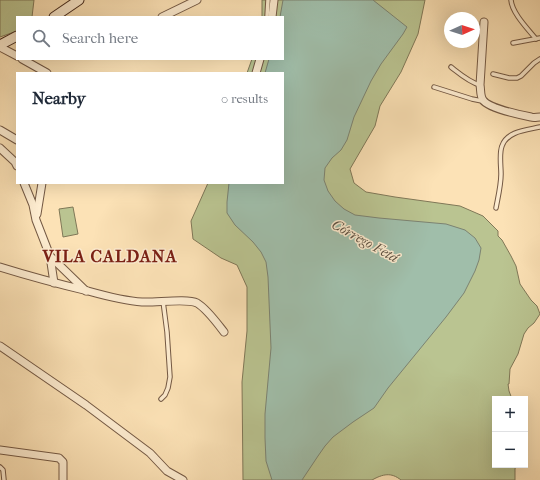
<!DOCTYPE html>
<meta charset="utf-8">
<style>
body{margin:0;font-family:"IM FELL French Canon",serif;background:#f6f6f7;color:#1f2937}
.controls{position:absolute;right:12px;bottom:12px;display:grid;overflow:hidden;border-radius:0px;box-shadow:0 4px 16px #0002}
.controls button{width:36px;height:36px;display:grid;place-items:center;padding:0;border:0;border-bottom:1px solid #e0e1e3;background:#fff;color:#1f2937;font:20px sans-serif}
.compass{position:absolute;left:444px;top:12px;width:36px;height:36px;border-radius:50%;background:#fff;box-shadow:0 4px 16px #0002;rotate:87deg}
.list{margin:0;padding:0;list-style:none}
h2{display:flex;justify-content:space-between;align-items:center;height:52px;margin:0;padding:0 16px;font-size:17px}
h2 small{font-size:13px;font-weight:400;color:#747a83}
.icon{flex:none;width:22px;height:22px;fill:none;stroke:currentColor;stroke-width:2;stroke-linecap:round;stroke-linejoin:round}
.map{position:relative;flex:none;width:540px;height:480px;overflow:hidden}
.search{position:absolute;background:#fff;box-shadow:0 4px 16px #0002;left:16px;top:16px;width:268px;height:44px;display:flex;align-items:center;gap:10px;box-sizing:border-box;padding:0 14px;border-radius:0px;color:#747a83;font-size:15px}
.panel{position:absolute;background:#fff;box-shadow:0 4px 16px #0002;left:16px;top:72px;width:268px;height:112px;border-radius:0px}
.map>svg:first-child{display:block}
.green{fill:#bac491;stroke:#807858}
.water{fill:#a0beaa;stroke:#7c8372}
.lines{fill:none;stroke-linecap:round;stroke-linejoin:round}
.lane-casing{stroke:#745944;stroke-width:5.5}
.street-casing{stroke:#745944;stroke-width:9}
.secondary-casing{stroke:#462b1e;stroke-width:11}
.lane{stroke:#fdecd0;stroke-width:3.5}
.street{stroke:#fdecd0;stroke-width:7}
.secondary{stroke:#fdecd0;stroke-width:9}
.labels{text-anchor:middle;dominant-baseline:central;stroke-width:3;stroke-linejoin:round;paint-order:stroke}
.water-label{font-size:14px;font-style:italic;fill:#5c5041;stroke:#fdecd0}
.district-label{font-size:17px;font-weight:bold;letter-spacing:1px;fill:#7a1f14;stroke:#fdecd0}
</style>
<div class="map">
<svg width="540" height="480" viewBox="0 0 540 480">
<rect width="100%" height="100%" fill="#fce2b6"/>
<filter id="stains"><feTurbulence type="fractalNoise" baseFrequency=".005" numOctaves="4"/><feColorMatrix values="0 0 0 0 .2 0 0 0 0 .09 0 0 0 0 .02 0 0 0 .5 -.17"/></filter>
<radialGradient id="worn" r=".72"><stop offset=".6" stop-color="#630" stop-opacity="0"/><stop offset="1" stop-color="#630" stop-opacity=".3"/></radialGradient>
<g class="green">
<path d="M0,0H34L32,17H17V31L0,37Z"/>
<path d="M262,0H425L418,34L401,72L380,106L375,126L350,169L354,183L366,192L395,197L460,206L483,216L498,231V236L502,240L511,256L516,266L520,284L531,300L537,306L540,314L534,323L528,328L524,334L518,354L510,369L509,384H508L509,391L512,399H495V465H516L515,469V480H401C391,472 383,474 372,480H243L242,382L247,331V287L237,265L221,258L193,239L191,221L208,183H283V73H247L252,59H283V17H262Z"/>
<path d="M73,207L78,234L63,237L59,209Z"/>
</g>
<path class="water" d="M283,0H373L407,27L403,34L381,64L371,81L354,117L347,140L341,150L332,158L325,168L324,180L328,191L335,201L344,209L355,215L379,218L446,224L465,230L475,238L481,248L479,260L475,271L464,293L446,317L388,388L374,408L353,422L333,437L325,446L318,456L302,480H272L266,461L265,438V414L271,348L268,277L266,262L261,252L253,242L235,225L227,213V202L229,183H283V73H265L269,59H283V17H280Z"/>
<g class="lines">
<g class="lane-casing">
<g id="lane">
<path d="M511,0C512,13 528,29 536,39"/>
<path d="M267,17L268,0"/>
<path d="M513,43L540,38"/>
<path d="M451,67C460,74 469,82 480,85"/>
<path d="M493,74L509,78H517L521,76L534,63L540,59"/>
<path d="M434,87L472,99L482,101"/>
<path d="M496,208C498,197 501,185 501,174C501,166 499,153 502,146C507,131 527,130 540,127"/>
<path d="M161,399L165,395L168,388L170,377L167,332L163,301"/>
<path d="M0,467L3,470L4,480"/>
</g>
</g>
<g class="street-casing">
<g id="street">
<path d="M162,17L197,0"/>
<path d="M272,17L274,0"/>
<path d="M484,22L480,85C481,90 480,96 483,100C488,108 521,115 531,117C534,118 537,117 540,117"/>
<path d="M0,47L17,56"/>
<path d="M22,59L47,73"/>
<path d="M256,73L260,59"/>
<path d="M0,130L17,140"/>
<path d="M0,148L15,162L17,166"/>
<path d="M24,183L33,205L36,220L50,256L54,283"/>
<path d="M37,214L42,183"/>
<path d="M50,256L86,291"/>
<path d="M0,267C29,276 59,284 88,291C106,296 124,301 142,302C155,303 187,298 197,303C207,309 217,323 224,332"/>
<path d="M0,346L86,405L150,453L167,471L183,480"/>
<path d="M0,450L59,458L63,462V480"/>
</g>
</g>
<g class="secondary-casing">
<g id="secondary">
<path d="M54,17L79,0"/>
<path d="M0,45L17,36"/>
</g>
</g>
<use href="#lane" class="lane"/>
<use href="#street" class="street"/>
<use href="#secondary" class="secondary"/>
</g>
<g class="labels">
<g class="water-label">
<text transform="translate(365 241) rotate(29)">Córrego Fetá</text>
</g>
<g class="district-label">
<text x="110" y="256">VILA CALDANA</text>
</g>
</g>
<rect width="100%" height="100%" filter="url(#stains)"/>
<rect width="100%" height="100%" fill="url(#worn)"/>
</svg>
<div class="controls">
<button>+</button>
<button>−</button>
</div>
<svg class="compass" viewBox="-18 -18 36 36"><path d="M0-13l5 13h-10z" fill="#e53935"/><path d="M0 13l5-13h-10z" fill="#747a83"/></svg>
<div class="search"><svg class="icon" aria-label="search" viewBox="0 0 24 24"><circle cx="10" cy="10" r="6"/><path d="M15 15l6 6"/></svg>Search here</div>
<section class="panel">
<h2>Nearby<small>0 results</small></h2>
<ul class="list">
</ul>
</section>
</div>
